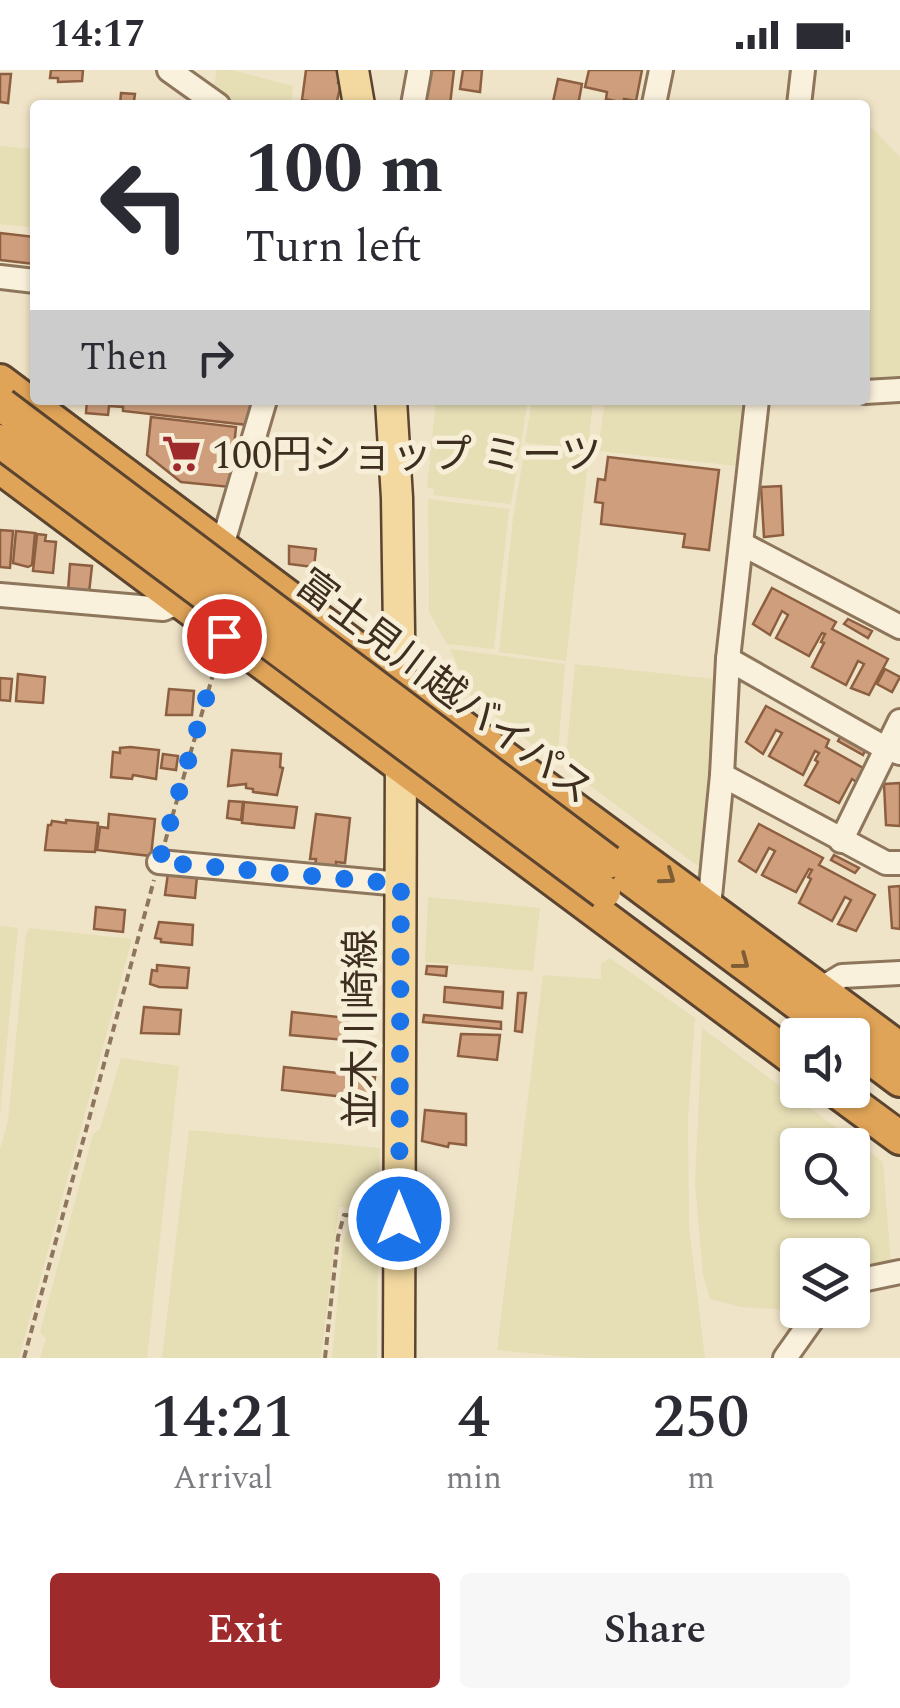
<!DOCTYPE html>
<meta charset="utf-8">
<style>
body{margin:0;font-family:Spectral,"Noto Sans JP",serif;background:#f7f7f7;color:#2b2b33;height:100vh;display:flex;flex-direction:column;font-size:38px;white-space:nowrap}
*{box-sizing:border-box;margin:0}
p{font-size:32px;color:#7c7c81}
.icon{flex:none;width:55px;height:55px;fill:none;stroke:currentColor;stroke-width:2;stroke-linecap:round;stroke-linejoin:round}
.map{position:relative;height:1288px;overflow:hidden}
.details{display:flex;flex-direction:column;background:#fff;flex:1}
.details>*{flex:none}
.guide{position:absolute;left:30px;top:30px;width:840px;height:305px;border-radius:10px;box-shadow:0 2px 8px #0004;background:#fff;color:#2b2b33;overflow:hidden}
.controls{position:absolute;left:780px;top:948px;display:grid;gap:20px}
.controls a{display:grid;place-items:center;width:90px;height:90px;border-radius:10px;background:#fff;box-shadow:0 2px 8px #0004;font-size:50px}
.pin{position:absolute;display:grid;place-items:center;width:85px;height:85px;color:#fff;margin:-42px;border:5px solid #fff;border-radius:50%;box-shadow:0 2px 10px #0007}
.me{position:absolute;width:110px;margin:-55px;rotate:0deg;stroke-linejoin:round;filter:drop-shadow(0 0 8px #0008)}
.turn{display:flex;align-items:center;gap:35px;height:210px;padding:0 50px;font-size:45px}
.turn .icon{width:130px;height:130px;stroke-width:2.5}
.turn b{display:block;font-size:70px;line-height:85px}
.then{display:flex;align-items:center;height:95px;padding:0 50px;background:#0003;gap:20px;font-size:38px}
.eta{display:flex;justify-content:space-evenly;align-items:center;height:170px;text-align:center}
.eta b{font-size:60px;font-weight:600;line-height:70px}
.primary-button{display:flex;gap:20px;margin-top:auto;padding:20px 50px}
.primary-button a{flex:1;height:115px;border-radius:10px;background:#9e2a2b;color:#fff;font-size:40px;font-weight:600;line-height:115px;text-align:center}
.primary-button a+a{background:#f7f7f7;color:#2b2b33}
.status{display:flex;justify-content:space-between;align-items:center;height:70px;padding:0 50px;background:#fff;direction:ltr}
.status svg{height:28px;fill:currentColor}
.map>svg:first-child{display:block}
.farmland{fill:#e6deb5;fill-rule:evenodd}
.building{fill:#cf9f7d;stroke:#8d5f41;stroke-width:2.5}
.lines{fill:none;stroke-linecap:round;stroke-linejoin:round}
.minor-casing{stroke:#8d765c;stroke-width:28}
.major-casing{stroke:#5b4430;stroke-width:35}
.highway-casing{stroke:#5b4430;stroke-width:38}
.path{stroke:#8d765c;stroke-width:4;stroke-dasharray:8 5;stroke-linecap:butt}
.minor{stroke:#faf1dc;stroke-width:22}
.major{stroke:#f3d9a0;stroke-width:30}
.highway{stroke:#e0a458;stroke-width:32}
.highway-bridge-casing{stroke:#5b4430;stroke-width:38;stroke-linecap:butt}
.highway-bridge{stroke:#e0a458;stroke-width:32}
.oneway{stroke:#7e5d36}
.route{stroke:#1a73e8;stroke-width:18;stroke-dasharray:0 32.4}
.labels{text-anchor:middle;stroke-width:10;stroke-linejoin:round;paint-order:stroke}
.poi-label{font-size:40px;fill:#3d2e20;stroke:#f7eed8;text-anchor:start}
.street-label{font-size:40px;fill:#3d2e20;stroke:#f7eed8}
</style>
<div class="status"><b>14:17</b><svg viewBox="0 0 49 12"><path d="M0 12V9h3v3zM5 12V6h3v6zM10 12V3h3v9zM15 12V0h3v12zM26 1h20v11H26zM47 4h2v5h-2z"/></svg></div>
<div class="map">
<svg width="900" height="1288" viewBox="0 0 900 1288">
<rect width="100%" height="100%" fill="#f0e4c8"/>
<g class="farmland">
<path d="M217,0H232L293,16L291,35H226L212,25Z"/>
<path d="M865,51L900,87V306L865,308Z"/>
<path d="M0,76L35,79V158L0,154Z"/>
<path d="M436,330H528L511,434L433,425L434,419L427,418Z"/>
<path d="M532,330H593L588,379L525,373Z"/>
<path d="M605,330H745L738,396L598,381Z"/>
<path d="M530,377L589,383L566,591L499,582L513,448L524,384Z"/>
<path d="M428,429L509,439L494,579L447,574L429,542Z"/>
<path d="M450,579L565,594L557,694L470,625Z"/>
<path d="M575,594L714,609L704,786L698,796L565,697Z"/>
<path d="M428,827L540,838L533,901L425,892Z"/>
<path d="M0,856L18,858L0,1045Z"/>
<path d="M30,858L132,869L19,1288H0V1079L8,1051L26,864Z"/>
<path d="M610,888L695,948L688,1047L689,1157L705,1288H580L497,1280L543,905L601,909V893Z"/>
<path d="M702,958L883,1092L891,1194L853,1197L852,1185H798L797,1237L787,1240L741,1237L710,1229L703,1205L695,1114ZM798,1075H852V1130H798Z"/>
<path d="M121,988L179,996L147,1288H40L46,1269L40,1262L93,1064L100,1059Z"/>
<path d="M189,1060L380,1078L378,1140L339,1137L321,1288H162Z"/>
<path d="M351,1153L378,1156L377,1288H332L343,1171Z"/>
</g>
<g class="building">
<path d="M51,0H83L82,11L58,12V8H50Z"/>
<path d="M306,0H340L338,13L341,14L336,35L302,30Z"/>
<path d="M432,0H454L450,35H423Z"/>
<path d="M463,0H482L480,22L460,19Z"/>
<path d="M589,0H642L636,31L624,29L623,33L606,29L607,22L585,17Z"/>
<path d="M0,4H11L8,33L0,32Z"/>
<path d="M558,9L582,14L578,35L553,32Z"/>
<path d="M121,23L135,24L134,31L143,32L142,35H120Z"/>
<path d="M0,163L35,167V194L0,190Z"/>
<path d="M87,330H251L248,355L123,341V337L109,336L108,345L86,343Z"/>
<path d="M151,347L236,357L230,417L181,412L147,385Z"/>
<path d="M608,387L719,400L709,480L683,477L685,464L601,454L603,433L595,432L598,409L605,410Z"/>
<path d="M781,416L783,465L764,467L761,417Z"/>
<path d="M0,460L13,461L10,498L0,497Z"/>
<path d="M16,461L35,463L32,495L28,497L13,493Z"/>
<path d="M37,464L46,465L45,471L56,472L53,503L33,501Z"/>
<path d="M289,476L316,479L314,497L289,494Z"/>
<path d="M70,494L92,496L89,523L68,521Z"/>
<path d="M772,518L836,552L832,559L888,589L869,625L851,618L864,594L858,591L846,615L812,597L824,573L821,572L825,564L822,563L809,586L776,568L788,545L782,541L770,565L753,554Z"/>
<path d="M848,549L872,561L868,568L844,554Z"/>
<path d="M885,599L900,607L892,622L877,614Z"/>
<path d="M18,604L45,607L43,633L16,631Z"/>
<path d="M0,608L12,609L10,631L0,630Z"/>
<path d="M169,619L194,621L192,645H166Z"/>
<path d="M766,636L829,670L826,677L865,699L858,713L852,709L839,733L805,715L818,692L815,690L819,683L815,681L803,705L769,686L782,663L776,660L763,684L746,672Z"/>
<path d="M841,666L866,679L863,685L838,671Z"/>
<path d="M130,677L159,680L156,709L133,705L132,709L111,707L113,682L120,683V678Z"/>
<path d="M232,680L281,684L280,697L283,698L277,725L253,722V719L246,718V714L228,716Z"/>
<path d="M163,684L178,686L176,700L161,698Z"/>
<path d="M900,713V756L886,755L884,714Z"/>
<path d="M229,731L243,732L241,750L227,748Z"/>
<path d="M244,732L297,737L294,758L242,753Z"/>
<path d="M109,744L155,749L151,786L97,780L100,757L108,758Z"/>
<path d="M316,744L350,748L345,793L336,792V798L315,795L316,789H310Z"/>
<path d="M66,750L98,753L95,782L45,780L48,755H51L52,751L66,753Z"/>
<path d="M759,754L823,788L819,795L875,825L856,861L838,854L851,830L845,827L832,851L799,833L811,809L808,807L812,800L809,799L796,822L762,805L775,781L769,778L756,802L739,791Z"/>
<path d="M834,785L859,798L855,803L831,790Z"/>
<path d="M168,803L197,806L195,828L165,825Z"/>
<path d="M900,816V859L892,858L889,817Z"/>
<path d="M96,837L125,840L123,862L94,859Z"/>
<path d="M159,852L193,855L192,875L161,872V869L155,868Z"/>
<path d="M157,895L189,898L187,918L159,917L150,914L152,900L157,901Z"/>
<path d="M427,896L447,897L446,906L426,904Z"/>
<path d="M445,917L503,922L502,938L444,932Z"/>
<path d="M518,923H526L522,962L515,961Z"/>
<path d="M144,937L181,940L179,964L141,963Z"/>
<path d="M292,942L348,948L345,970L290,965Z"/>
<path d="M424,945L501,952V959L423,952Z"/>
<path d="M461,964L500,965L497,990L458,986Z"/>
<path d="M284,997L375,1007L372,1030L282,1020Z"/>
<path d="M425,1040L466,1044V1075L449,1073L448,1077L422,1071Z"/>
</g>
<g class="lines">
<defs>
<g id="minor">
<path d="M169,0L218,35"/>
<path d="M654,34L661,0"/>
<path d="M413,35L419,2"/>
<path d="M799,35L803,0"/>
<path d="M0,207L35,211"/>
<path d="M865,322L900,320"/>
<path d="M742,474L900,557"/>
<path d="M222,476L265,330"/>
<path d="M0,525L163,539L180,532"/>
<path d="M728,589L885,678L900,683"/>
<path d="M722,705L886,793H900"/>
<path d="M841,771L900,651"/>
<path d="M159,792L401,814"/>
<path d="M709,837L722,705L728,589L757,330"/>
<path d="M819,920L842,906L900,903"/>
<path d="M852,1212L900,1202"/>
<path d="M785,1288L819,1240"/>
</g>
<g id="major">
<path d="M353,0L359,35"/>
<path d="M391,330L397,428L400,627"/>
<path d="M399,1288L401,678"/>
</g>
<g id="highway">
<path d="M0,311L399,610L900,979"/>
<path d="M0,397L798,992"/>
<path d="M608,792L840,965"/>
<path d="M852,974L900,1010"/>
<path d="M835,1020L900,1068"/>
</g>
</defs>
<use href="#minor" class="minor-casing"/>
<use href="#major" class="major-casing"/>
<use href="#highway" class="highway-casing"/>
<g class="path">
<path d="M165,772L216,594"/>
<path d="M24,1288L154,810"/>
<path d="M325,1288L338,1167L344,1145L375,1147"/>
</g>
<use href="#minor" class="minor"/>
<use href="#major" class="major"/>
<use href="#highway" class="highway"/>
<defs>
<g id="highway-bridge">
<path d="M2,335L608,792"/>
<path d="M0,371L604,822"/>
</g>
</defs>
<use href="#highway-bridge" class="highway-bridge-casing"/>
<use href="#highway-bridge" class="highway-bridge"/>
</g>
<defs><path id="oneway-chevron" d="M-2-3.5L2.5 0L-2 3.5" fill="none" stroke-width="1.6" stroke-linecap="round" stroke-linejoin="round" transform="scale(2.5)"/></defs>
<g class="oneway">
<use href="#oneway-chevron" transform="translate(668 807) rotate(36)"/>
<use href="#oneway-chevron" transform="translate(742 892) rotate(37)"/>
</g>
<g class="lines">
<path class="route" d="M224,566L159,792L401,814L399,1149"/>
</g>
<defs>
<symbol id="supermarket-bare" viewBox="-9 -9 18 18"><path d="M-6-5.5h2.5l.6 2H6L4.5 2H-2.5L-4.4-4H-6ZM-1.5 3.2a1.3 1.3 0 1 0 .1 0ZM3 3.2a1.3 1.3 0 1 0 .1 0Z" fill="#9e2a2b" stroke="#f7eed8" stroke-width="2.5" paint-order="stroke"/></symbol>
</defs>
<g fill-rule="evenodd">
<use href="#supermarket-bare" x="154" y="356" width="55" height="55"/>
</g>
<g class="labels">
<g class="poi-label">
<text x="212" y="398">100円ショップ ミーツ</text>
</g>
<g class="street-label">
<text transform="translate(445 616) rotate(37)" y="14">富士見川越バイパス</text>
<text transform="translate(360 959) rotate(-90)" y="14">並木川崎線</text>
</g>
</g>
</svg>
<div class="controls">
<a><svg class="icon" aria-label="sound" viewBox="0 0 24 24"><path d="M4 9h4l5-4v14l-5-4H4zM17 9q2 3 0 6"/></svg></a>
<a><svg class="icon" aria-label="search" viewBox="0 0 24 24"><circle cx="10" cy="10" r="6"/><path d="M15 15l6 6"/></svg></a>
<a><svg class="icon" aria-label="layers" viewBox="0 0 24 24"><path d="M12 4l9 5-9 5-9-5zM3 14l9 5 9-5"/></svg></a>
</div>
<div class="pin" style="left:224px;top:566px;background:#d93025"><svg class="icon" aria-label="arrive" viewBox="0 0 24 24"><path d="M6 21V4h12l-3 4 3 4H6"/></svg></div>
<svg class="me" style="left:399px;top:1149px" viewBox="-20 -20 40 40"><circle r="17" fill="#1a73e8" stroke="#fff" stroke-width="3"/><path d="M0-11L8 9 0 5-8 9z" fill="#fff"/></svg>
<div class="guide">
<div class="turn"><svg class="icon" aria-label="left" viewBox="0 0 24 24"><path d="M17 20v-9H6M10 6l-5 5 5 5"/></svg><div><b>100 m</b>Turn left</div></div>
<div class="then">Then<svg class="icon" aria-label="right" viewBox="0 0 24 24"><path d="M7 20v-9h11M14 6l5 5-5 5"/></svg></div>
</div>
</div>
<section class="details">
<div class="eta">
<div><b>14:21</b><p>Arrival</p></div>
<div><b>4</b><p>min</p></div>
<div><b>250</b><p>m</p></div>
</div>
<div class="primary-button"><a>Exit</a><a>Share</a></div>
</section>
